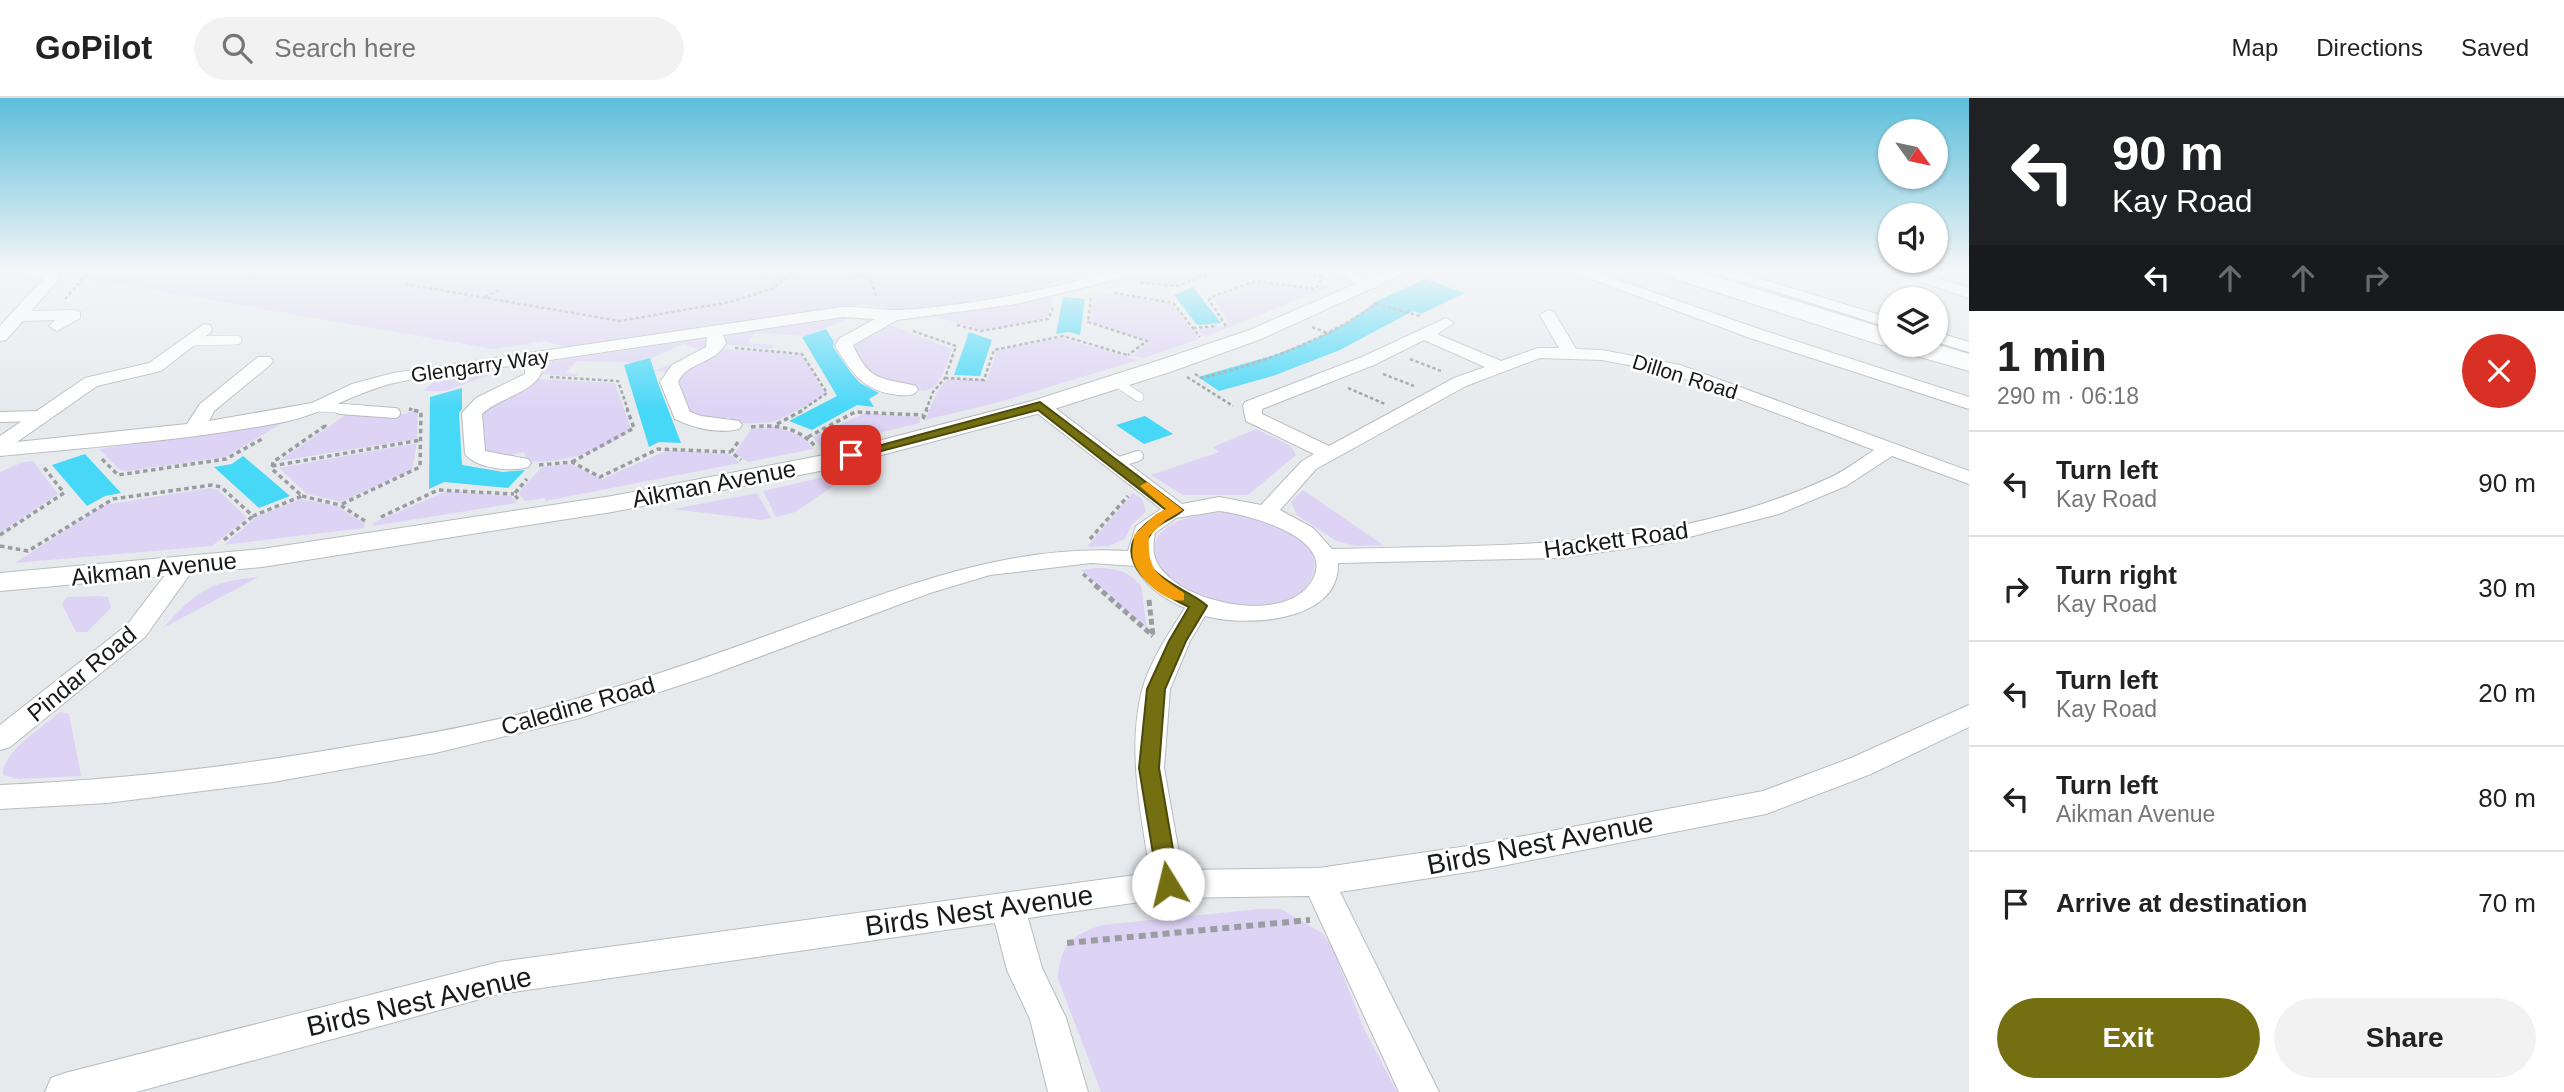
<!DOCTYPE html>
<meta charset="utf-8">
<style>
body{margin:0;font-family:Arial,sans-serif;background:#f2f2f2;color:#222;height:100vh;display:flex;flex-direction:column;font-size:26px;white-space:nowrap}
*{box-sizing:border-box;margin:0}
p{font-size:23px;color:#767676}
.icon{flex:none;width:38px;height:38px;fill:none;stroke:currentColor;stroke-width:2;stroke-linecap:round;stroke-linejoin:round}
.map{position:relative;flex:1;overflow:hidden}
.side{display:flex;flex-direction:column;background:#fff;width:595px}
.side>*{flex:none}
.hud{background:#202124;color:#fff;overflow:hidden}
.needle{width:46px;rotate:123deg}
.tools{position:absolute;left:1878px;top:21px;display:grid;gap:14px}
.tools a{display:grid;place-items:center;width:70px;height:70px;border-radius:50%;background:#fff;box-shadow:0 2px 5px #0004;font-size:35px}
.pin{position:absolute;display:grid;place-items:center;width:60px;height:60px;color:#fff;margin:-30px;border-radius:14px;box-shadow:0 4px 10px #0006}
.me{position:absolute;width:77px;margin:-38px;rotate:351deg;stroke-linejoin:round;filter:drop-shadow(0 0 5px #0008)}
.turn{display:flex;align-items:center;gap:24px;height:147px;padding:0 28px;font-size:32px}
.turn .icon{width:91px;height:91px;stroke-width:2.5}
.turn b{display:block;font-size:49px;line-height:60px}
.lanes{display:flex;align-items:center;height:66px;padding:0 28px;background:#0003;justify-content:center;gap:35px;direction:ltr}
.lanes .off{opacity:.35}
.round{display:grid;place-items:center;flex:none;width:74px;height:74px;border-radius:37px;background:#f2f2f2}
.summary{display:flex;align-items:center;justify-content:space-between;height:119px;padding:0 28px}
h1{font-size:42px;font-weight:800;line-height:52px}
.action{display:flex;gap:14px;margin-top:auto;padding:14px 28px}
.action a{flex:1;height:80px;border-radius:42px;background:#747012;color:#fff;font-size:28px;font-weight:800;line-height:80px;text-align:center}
.action a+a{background:#f2f2f2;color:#222}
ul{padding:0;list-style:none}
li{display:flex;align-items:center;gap:21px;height:105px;padding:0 28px;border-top:2px solid #e0e0e0}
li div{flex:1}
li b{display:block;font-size:26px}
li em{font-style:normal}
header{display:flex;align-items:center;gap:42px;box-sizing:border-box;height:98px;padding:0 35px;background:#fff;border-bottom:2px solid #e0e0e0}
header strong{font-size:33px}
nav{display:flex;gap:38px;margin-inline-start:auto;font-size:24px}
.search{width:490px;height:63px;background:#f2f2f2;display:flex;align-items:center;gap:18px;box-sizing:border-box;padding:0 24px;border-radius:38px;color:#767676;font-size:26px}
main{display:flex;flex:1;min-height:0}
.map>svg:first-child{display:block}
.green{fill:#ddd4f5}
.building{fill:#47d7f7}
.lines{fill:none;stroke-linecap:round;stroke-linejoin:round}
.service-far1-casing{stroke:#b8bcbf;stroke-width:10}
.service-casing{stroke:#b8bcbf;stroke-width:12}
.minor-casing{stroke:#b8bcbf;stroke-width:2}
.tertiary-casing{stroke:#b8bcbf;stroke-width:2}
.trunk-casing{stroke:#b8bcbf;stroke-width:2}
.path-far3{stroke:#9a9da0;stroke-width:2.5;stroke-dasharray:3.5 2.5;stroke-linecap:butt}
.path-far2{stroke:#9a9da0;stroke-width:3.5;stroke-dasharray:4.5 3.5;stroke-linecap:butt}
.path-far1{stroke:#9a9da0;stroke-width:5;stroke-dasharray:6 3.5;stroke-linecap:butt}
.path{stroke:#9a9da0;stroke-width:6;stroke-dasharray:7 5;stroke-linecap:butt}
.service-far1{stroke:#fff;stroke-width:9}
.service{stroke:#fff;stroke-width:10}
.minor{fill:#fff;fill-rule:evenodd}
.tertiary{fill:#fff;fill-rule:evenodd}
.trunk{fill:#fff;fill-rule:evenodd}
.route{fill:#747012;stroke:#4b490c;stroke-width:2}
.slow{fill:#f59e0b}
.labels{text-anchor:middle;stroke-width:5;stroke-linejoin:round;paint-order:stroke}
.far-street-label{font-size:21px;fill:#18191b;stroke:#fff}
.street-label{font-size:24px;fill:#18191b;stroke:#fff}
.near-street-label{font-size:28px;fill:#18191b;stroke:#fff}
</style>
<header>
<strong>GoPilot</strong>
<div class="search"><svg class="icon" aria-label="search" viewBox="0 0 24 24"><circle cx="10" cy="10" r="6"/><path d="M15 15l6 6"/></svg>Search here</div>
<nav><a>Map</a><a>Directions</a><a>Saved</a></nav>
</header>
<main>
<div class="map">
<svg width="1969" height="994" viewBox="0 0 1969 994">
<rect width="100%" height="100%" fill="#e6eaed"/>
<g class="green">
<path d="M90,173H1099L1002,199L902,214L863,206L570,251L546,243L493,251L84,180Z"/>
<path d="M1149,173H1213L1171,188L1122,181Z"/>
<path d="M1257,184L1317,192L1321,187L1331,188L1205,239L1197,232L1230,227L1214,200Z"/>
<path d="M1098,194L1170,205L1199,241L1144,260L1133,258L1149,243L1091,224L1094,197Z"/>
<path d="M1053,197L1048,218L1044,221L982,232L933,218Z"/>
<path d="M857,218L876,223L842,244L830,243L871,225L852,219L806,238L755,235L748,245L774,247L771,251L723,246V241L731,236Z"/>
<path d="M888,226L952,251C945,269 937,307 910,287L899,290L873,285L852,248Z"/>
<path d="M1062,240L1138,262L1003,303L925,322L937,294L948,281L987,282L997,252Z"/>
<path d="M702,241L711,243L709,251L667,274L654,273L703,253L684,246L640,265L577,263L565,275L578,276L575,279L542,276L543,268L553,263Z"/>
<path d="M722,251L801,257L825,295L822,299L774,324L736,326L729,319L713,324L688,315L675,282L679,276Z"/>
<path d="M500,273L445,293H423L438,280Z"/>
<path d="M539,281L615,285L631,331C609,352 558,367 527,363L524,354L498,360L483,353L479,314Z"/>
<path d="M410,313L418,314L417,341L279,363L347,316H406Z"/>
<path d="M865,315L920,319V325L821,349L813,339Z"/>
<path d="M284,324L226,359L127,373L120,372L99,351Z"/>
<path d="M775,328L805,340L813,351L748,364L735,355L751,331Z"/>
<path d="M1256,331L1291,348L1296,357L1248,397H1183L1151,377L1219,354L1213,349Z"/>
<path d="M417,345L412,372L341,404L307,396L279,370Z"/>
<path d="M668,352L729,356L740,365L545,403V400L525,403L518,395L542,369L570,366L602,381Z"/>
<path d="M33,363L58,396L0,435V374L23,364Z"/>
<path d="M859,371L795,414L776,419L763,393Z"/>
<path d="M210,390L217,391L247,420L212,448L15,465L104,407Z"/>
<path d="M1303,392L1383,447L1355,448L1336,443L1297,417L1291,404Z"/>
<path d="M447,393L511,398L517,405L373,428V425Z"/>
<path d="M757,395L771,420L762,422L673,411Z"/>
<path d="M1133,395L1142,401L1146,413L1131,428L1125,441L1108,448L1087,449Z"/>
<path d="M301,401L337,408L365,426L364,430L224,447L256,419Z"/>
<path d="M1227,414C1250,417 1279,424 1298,438C1330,463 1311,499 1275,505C1169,522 1091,420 1227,414Z"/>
<path d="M1095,470C1114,470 1129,472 1141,488L1147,531L1081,472Z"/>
<path d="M259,479L163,530C196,494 209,483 259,479Z"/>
<path d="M98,498L108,499L111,510L87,534H76L62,506L67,499Z"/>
<path d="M60,614L69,616L81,678L19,681L3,677C0,656 45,627 60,614Z"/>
<path d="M1260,811H1281L1322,835L1332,849L1364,931L1397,994H1101L1058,881C1059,850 1072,836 1102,827Z"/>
</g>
<g class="building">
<path d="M1425,181L1465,195L1421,216L1413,213L1340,252L1273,278L1219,293L1198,279L1275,257L1315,241L1347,225L1377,203Z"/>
<path d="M1193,189L1221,225L1197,227L1174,197Z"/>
<path d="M1063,199L1085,201L1080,237L1069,234L1056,236Z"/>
<path d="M826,231L834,244L833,249L852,276L860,285L879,295L869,301L874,309L857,307L812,332L789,323L837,298L802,239Z"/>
<path d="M969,234L992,242L980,278L954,277Z"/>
<path d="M650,260L658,285L681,345L659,344L649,349L624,267Z"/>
<path d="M462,290V311L459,315L462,367L503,374L525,372L508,390L444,384L429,391L430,299Z"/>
<path d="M1145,318L1173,336L1144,346L1116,327Z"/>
<path d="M85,356L121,395L105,398L87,408L52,367Z"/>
<path d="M243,358L290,398L259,410L214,369L232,366Z"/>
</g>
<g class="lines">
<defs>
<g id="service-far1">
<path d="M189,243L237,242"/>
<path d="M1116,284L1139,299"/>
<path d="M319,309L362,312"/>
</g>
<g id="service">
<path d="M340,311L395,315"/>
<path d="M0,319L41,318"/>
<path d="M1116,365L1138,358"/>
</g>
<g id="minor">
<path d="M19,173H57L60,176L57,183L31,213L74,212L80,214V220L57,233L49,228L55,222L23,223L6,242L0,243V228L44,180L21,177Z"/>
<path d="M1113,173H1137L1107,184L1016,206L897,222L853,247C870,285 881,279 916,288L918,292C912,299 907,297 898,297C863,293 853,276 835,248L840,240L875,221L842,219L723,237L726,245C715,266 687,264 678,284L690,314L701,318L739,323L742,327L739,331C718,336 694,330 675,321L660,284L672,267L706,249L707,239L543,263C546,293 500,298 482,316L485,353L528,361L531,365L528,369C511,374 477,371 465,356L462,315L476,300L525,276V266C482,272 437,275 394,285C356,294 323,316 284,324C191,342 95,349 0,358V338L85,280L149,265L204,226L210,227L212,231L210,235L161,273L97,288L17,344L187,326L200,306L258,259H270L273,263L270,267L214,313L209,323L312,305L352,286L393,275L842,209C862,208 881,213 901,212C973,207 1044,193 1113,173Z"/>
<path d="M1332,173H1352L1378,187L1375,190H1365Z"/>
<path d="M1570,173H1592L1762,232L1969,299V311L1750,240Z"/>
<path d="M1711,173H1735L1890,220V230Z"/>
<path d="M1889,173H1913L1969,190V200Z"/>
<path d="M1548,212L1554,214L1576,251L1602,252L1680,267L1969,373V386L1892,358L1846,388L1779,416L1666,445L1560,460L1338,465C1340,525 1246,529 1205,518L1190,543L1170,591L1164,670L1182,772L1319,770L1481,746L1763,693L1851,660L1969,607V629L1871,676L1766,716L1481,772L1340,794L1439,994H1399L1309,798L1168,800L1028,820L1042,870L1066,920L1088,994H1048L1030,921L1007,872L995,825L499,896L136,994H45L51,980L65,975L499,864L1150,775C1141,715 1127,652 1142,592C1150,563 1169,535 1185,510C1164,501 1145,488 1135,468L1091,465L990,477L930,495L708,578L580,620L435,655L273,684L107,705L0,711V687C121,682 239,668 359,647C429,636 500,623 569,603C650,580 728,552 807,523C913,485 1013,446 1128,453L1136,428L1161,411L1033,312L1031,308L1033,304H1047L1182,406L1219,399L1261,407L1302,363L1314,356L1246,323L1243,308L1245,304L1362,259L1446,220L1454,225L1437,236L1501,263L1538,250H1559L1540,217ZM1424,242L1485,269L1454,280L1329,348L1262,316V311L1374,267ZM1540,260L1602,262L1670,275L1874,352C1860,361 1845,373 1829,380C1670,453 1502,447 1332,451L1313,430L1280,412L1316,371L1466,288ZM1219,413C1247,416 1344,441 1309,487C1283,522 1205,507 1175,484C1157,470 1150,459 1155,435L1176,420Z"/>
<path d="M1936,234L1969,244V254L1936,244Z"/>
<path d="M183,462L191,464L195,469L145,539L10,649L0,652V627L127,527L175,464Z"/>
</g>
<path id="tertiary" d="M1386,173H1410L1261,241L1173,273L1048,313L825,372L612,414L262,469L0,493V475L262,451L612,398L824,357L1032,303L1157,263L1247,233Z"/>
<path id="trunk" d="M1662,173H1698L1890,232V247L1936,246L1969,256V273L1899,253L1896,248L1881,247L1666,178Z"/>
</defs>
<use href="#service-far1" class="service-far1-casing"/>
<use href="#service" class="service-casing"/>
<use href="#minor" class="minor-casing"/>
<use href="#tertiary" class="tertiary-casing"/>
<use href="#trunk" class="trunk-casing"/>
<g class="path-far3">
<path d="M849,173L871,183L877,200"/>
<path d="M1140,185L1177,188L1217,173"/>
<path d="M405,186L620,223L730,204L772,191L795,173"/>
<path d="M1114,195L1173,205L1200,239"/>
<path d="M485,199L500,192"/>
<path d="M1091,200L1088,224L1147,243L1128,257"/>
<path d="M65,201L90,173"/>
<path d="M1376,206L1420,218"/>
<path d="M957,227L981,233L1048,221L1053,210"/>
<path d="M1226,228L1209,202L1211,199L1256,183L1316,191L1322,179L1275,173"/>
<path d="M1312,229L1330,236"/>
<path d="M1193,230L1217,228"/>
<path d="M913,233L956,248L945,280L933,294L926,312"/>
<path d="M735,250L802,256L827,295L802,312"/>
<path d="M1410,261L1441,273"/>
<path d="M1195,276L1202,280C1265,264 1323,243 1376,206L1371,204"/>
<path d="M1383,276L1414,288"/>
<path d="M550,279L618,283L628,312"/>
<path d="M1187,279L1233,308"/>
<path d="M945,280L984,282L994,252L1063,238L1127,257"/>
<path d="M1348,290L1385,306"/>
<path d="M409,311L415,312"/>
</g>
<g class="path-far2">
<path d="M923,321L927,311"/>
<path d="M777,326L805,311"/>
<path d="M751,329C776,326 797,329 815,348"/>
<path d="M808,339L855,314L923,317"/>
<path d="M738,344L731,354L741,362"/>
<path d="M102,361L118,377L226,361L262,341"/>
<path d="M572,364L634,330L627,311"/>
<path d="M539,367L572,364L600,379L658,351L731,354"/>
<path d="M272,368L421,342"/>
<path d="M302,398L340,407"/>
<path d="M518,401L514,396L527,381"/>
<path d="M381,419L438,392L514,396"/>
<path d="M365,423L340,407L420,369L421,314L409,311"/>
<path d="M0,437L64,395L42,367"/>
<path d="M1090,441L1128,398"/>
<path d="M224,442L253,418"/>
<path d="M0,448L28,453L113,401L212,387L221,389L253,418L302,398L272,371L273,364L325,328L321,327"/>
<path d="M1083,476L1097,488"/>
</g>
<g class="path-far1">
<path d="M1095,487L1153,538"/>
<path d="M1149,502L1153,538"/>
</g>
<path class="path" d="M1067,845L1310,822"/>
<use href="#service-far1" class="service-far1"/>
<use href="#service" class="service"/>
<use href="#minor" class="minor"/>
<use href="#tertiary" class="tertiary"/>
<use href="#trunk" class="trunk"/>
</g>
<linearGradient id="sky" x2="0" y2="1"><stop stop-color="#5cbeda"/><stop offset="0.55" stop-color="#f4f6f7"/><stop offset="1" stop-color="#f4f6f7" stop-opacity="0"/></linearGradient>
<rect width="1969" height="312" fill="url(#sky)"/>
<path class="route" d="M1040,304L1183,412C1174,421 1159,424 1152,434C1122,474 1193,492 1207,508L1186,543L1165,591L1159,670L1179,786L1176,792L1168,795L1161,792L1158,786L1139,670L1147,591L1169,543L1189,509C1140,486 1100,449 1166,412L1038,312L851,361L845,357Z"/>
<path class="slow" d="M1147,384L1183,412L1166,422L1149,438C1147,472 1157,477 1184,495V502C1166,507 1136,478 1133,461C1131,454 1134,444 1134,437L1156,416L1166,411L1140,388Z"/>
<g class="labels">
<g class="far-street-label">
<text transform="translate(480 268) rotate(-8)" y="7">Glengarry Way</text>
<text transform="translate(1685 279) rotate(17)" y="7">Dillon Road</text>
</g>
<g class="street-label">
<text transform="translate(714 386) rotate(-11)" y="8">Aikman Avenue</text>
<text transform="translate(1616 442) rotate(-8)" y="8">Hackett Road</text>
<text transform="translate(154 471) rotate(-6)" y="8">Aikman Avenue</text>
<text transform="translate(82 576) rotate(-40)" y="8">Pindar Road</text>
<text transform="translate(578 608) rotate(-16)" y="8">Caledine Road</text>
</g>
<g class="near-street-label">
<text transform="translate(1540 745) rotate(-11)" y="10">Birds Nest Avenue</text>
<text transform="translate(979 812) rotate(-8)" y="10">Birds Nest Avenue</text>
<text transform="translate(419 903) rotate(-13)" y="10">Birds Nest Avenue</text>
</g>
</g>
</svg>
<div class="tools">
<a><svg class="needle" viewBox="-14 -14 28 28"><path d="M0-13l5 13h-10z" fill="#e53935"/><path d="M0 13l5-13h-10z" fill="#767676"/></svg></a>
<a><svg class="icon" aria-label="sound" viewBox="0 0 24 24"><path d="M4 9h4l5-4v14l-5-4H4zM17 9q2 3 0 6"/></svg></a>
<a><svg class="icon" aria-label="layers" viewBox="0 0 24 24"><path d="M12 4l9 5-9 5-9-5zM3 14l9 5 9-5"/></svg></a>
</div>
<div class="pin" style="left:851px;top:357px;background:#d93025"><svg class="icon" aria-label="arrive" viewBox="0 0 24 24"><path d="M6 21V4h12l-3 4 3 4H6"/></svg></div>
<svg class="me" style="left:1168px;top:786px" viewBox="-20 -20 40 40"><circle r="19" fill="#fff"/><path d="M0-13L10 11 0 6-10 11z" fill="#747012"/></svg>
</div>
<section class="side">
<div class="hud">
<div class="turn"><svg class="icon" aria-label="left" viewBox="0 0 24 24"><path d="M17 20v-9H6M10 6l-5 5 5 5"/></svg><div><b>90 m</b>Kay Road</div></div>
<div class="lanes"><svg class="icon" aria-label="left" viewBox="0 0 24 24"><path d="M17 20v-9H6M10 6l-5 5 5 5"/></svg><svg class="icon off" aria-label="ahead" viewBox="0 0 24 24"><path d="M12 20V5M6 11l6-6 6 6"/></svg><svg class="icon off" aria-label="ahead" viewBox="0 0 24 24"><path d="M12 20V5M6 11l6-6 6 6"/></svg><svg class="icon off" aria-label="right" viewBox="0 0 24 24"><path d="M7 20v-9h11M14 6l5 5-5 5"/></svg></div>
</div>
<div class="summary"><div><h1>1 min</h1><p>290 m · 06:18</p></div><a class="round" style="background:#d93025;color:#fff"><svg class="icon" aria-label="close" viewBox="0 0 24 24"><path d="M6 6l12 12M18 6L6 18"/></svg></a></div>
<ul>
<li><svg class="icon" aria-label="left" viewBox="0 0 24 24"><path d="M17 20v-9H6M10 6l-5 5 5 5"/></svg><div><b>Turn left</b><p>Kay Road</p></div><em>90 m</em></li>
<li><svg class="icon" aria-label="right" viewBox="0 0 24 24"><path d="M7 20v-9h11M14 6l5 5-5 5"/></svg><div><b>Turn right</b><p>Kay Road</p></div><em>30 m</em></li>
<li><svg class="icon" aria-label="left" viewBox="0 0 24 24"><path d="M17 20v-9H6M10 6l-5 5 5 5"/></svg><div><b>Turn left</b><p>Kay Road</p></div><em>20 m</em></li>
<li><svg class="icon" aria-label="left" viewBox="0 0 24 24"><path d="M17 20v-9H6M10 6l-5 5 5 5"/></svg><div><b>Turn left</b><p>Aikman Avenue</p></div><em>80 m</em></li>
<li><svg class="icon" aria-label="arrive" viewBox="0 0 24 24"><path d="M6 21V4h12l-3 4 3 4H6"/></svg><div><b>Arrive at destination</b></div><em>70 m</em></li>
</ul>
<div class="action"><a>Exit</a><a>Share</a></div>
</section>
</main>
